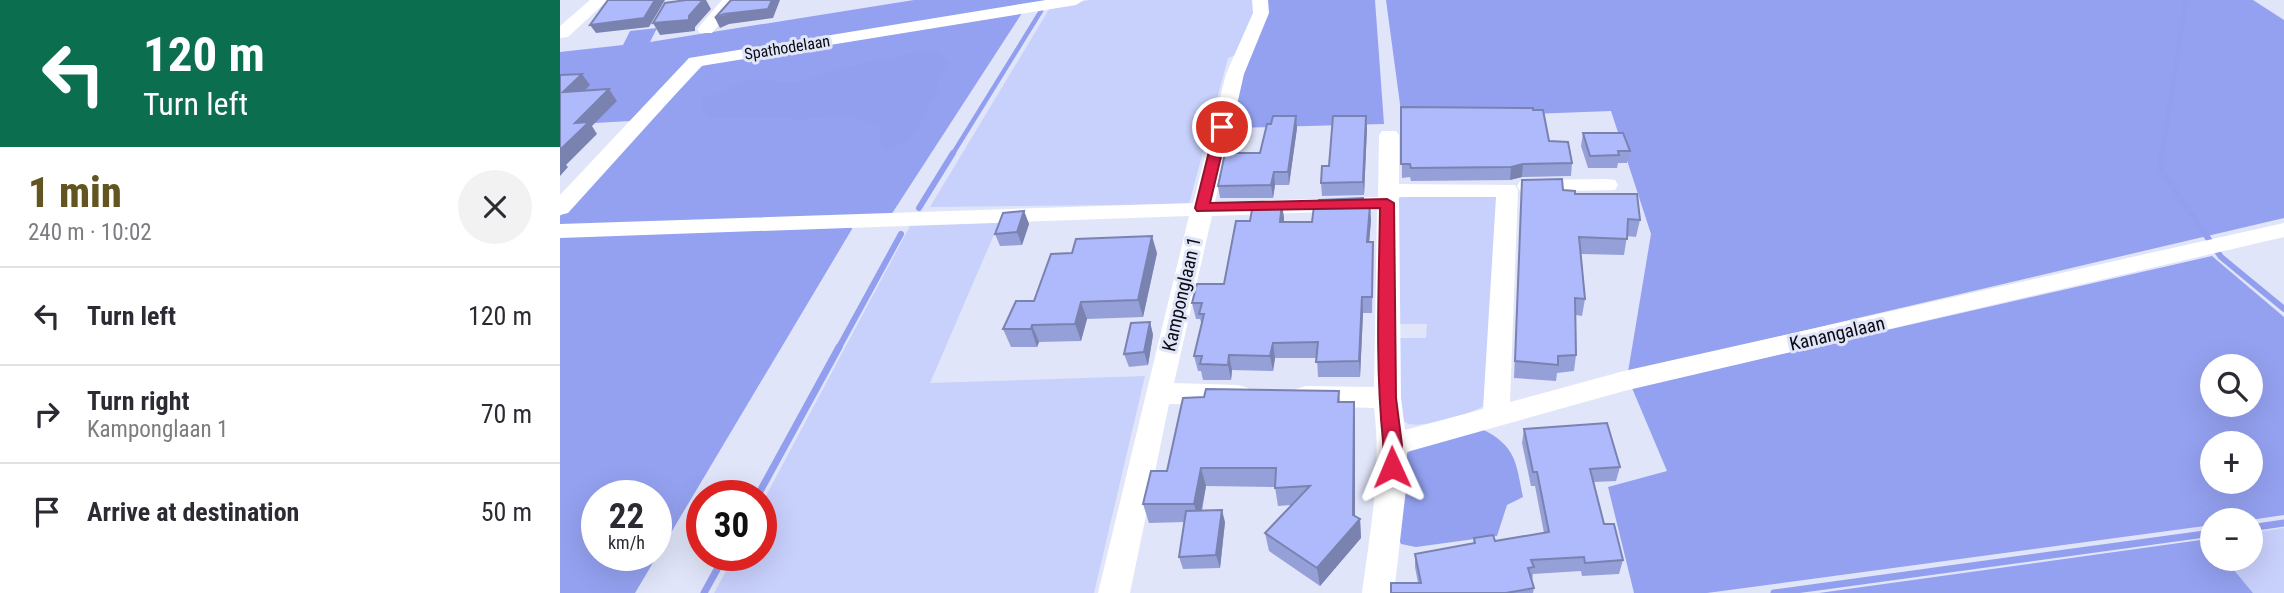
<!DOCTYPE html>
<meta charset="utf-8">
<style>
body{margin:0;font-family:"Roboto Condensed",sans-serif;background:#f2f2f3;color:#2b2b33;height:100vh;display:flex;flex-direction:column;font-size:26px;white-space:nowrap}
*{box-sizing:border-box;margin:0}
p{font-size:23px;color:#7c7c81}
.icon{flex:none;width:38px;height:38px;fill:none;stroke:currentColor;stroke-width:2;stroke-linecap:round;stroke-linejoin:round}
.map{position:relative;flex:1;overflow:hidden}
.sheet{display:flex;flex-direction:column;background:#fff;width:560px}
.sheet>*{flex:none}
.hud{background:#0b6e4f;color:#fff;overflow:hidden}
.fabs{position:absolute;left:1640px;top:354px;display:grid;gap:14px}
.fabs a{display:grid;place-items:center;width:63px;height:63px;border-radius:50%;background:#fff;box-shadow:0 7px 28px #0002;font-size:35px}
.speed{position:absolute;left:21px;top:480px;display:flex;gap:14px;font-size:35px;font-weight:700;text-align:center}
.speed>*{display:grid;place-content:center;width:91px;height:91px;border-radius:50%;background:#fff;box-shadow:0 7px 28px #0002;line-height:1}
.speed small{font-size:18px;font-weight:400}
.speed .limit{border:10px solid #d22;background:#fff;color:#111}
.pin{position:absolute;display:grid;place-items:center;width:60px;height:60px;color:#fff;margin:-30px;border:4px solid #fff;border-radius:50%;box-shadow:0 2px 7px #0007}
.me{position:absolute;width:77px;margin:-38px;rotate:359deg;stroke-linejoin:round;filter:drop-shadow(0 0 5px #0008)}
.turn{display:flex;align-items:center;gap:24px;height:147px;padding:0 28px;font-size:32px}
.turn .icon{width:91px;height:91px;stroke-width:2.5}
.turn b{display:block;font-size:49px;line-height:60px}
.round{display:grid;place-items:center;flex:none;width:74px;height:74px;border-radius:37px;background:#f2f2f3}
.summary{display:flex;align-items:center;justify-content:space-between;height:119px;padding:0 28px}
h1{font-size:42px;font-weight:800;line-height:52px;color:#625522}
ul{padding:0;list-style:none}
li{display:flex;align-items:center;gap:21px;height:98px;padding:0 28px;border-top:2px solid #e1e1e2}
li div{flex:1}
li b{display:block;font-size:26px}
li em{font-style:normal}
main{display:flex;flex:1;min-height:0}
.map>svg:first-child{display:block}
.green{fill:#c8d0fc}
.forest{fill:#94a1f0;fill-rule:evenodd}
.water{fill:#929fef}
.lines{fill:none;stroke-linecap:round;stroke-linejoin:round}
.stream-far2{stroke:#929fef;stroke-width:4.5}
.stream-far1{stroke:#929fef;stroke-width:6}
.stream{stroke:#929fef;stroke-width:7}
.minor{fill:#fff;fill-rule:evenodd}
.wall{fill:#96a0d8}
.shaded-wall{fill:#7a82b0}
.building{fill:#aebafb;stroke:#7a82b0;stroke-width:2}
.route{fill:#e11d48;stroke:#92132f;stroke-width:2}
.labels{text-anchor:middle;stroke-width:6;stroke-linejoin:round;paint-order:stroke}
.far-street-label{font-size:16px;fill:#0a0b11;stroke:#e0e5f9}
.street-label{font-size:19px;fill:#0a0b11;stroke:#e0e5f9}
</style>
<main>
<section class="sheet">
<div class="hud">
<div class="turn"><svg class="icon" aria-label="left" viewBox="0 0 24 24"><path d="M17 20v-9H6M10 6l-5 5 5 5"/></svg><div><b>120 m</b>Turn left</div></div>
</div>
<div class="summary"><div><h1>1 min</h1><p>240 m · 10:02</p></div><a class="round"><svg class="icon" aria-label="close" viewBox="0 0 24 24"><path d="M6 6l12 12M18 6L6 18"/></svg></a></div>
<ul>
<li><svg class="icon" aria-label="left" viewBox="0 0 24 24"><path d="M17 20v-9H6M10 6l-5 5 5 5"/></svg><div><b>Turn left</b></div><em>120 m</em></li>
<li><svg class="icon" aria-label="right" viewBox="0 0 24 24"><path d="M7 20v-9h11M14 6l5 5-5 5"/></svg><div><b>Turn right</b><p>Kamponglaan 1</p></div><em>70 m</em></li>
<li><svg class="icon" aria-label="arrive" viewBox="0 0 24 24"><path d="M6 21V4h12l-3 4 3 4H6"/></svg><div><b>Arrive at destination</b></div><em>50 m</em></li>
</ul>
</section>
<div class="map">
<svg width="1724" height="593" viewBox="0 0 1724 593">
<rect width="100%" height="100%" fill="#e0e5f9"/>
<g class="green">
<path d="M531,0H694L695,15L678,54L668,58L629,204L370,207L491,6Z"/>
<path d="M928,194L940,198L928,403C917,413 863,428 849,424C846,423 843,421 840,418L835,338H866L867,324H832L834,200L842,197Z"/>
<path d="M439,223L370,383L585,376L534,593H154L175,555H201V505L350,226Z"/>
<path d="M1724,528V593H1693L1664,558H1690L1691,533Z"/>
</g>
<g class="forest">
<path d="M354,0H503L131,59L70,121L0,125V52L63,45L70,31L97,28L90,42Z"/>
<path d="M704,0H815L824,124L673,128L680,74Z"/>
<path d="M826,0H1693L1724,20V218L1068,372L1091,234L1051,111L842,119Z"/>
<path d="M464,10L331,215L0,227V216L146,62Z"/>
<path d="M291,223L292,229L75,593H0V234ZM37,495H96V555H37Z"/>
<path d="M1652,256L1724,317V515L1690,520H1652V525L1147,593H1074L1048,487L1107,471L1072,388ZM1652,366H1690V404H1652ZM1652,443H1690V481H1652Z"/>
<path d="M922,429C956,446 956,462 963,497L947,505L937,536L856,547L841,544L836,532L844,456L855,446Z"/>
<path d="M1648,539L1652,544V558H1664L1693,593H1259Z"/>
</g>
<path class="water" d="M362,51L379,52L389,62L378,81L380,92C355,117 364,141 325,150L320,143L321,128L290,115L246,119L148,117L141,109L143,98L192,79L236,83L272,70Z"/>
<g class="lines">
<g class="stream-far2">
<path d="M392,155L481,11"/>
<path d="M1602,155L1626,1L1624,0"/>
</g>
<g class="stream-far1">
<path d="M1602,153L1600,169L1661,257L1724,309"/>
<path d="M359,208L393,153"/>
<path d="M278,349L341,234"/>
</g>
<g class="stream">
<path d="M198,495L279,347"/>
<path d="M1690,528L1724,523"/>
<path d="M144,593L165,555"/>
<path d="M1214,593L1652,533"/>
</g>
<g class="minor">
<path d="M30,0H48L8,37L0,38V26Z"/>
<path d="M162,0H179L152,33H140L137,29Z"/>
<path d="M486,0H524L516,5L141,66L8,213L0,215V195L129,58Z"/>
<path d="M692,0H708L709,13L684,74L655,202L818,197L819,135L822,131H836L839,135V184L955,185L958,190L950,402L1064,371L1724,223V237L1064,391L847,452L846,489L834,593H802C810,531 822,471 814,408L746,406L736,403L732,396L736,389L746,386L814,387L817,210L652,216L614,383L678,385L688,388L692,395L688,402L678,405L609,404L570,593H538L629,216L0,238V224L633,203L666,74L693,13ZM839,197H936L923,409L845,430L841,398Z"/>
<path d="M1047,179L1055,180L1058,185L1055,190L968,192L960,191L957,186L960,181L968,180Z"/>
</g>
</g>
<g class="wall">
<path d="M841,107L989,141L1012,163L1011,176L962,177L950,180L851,181L850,177L842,178Z"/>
<path d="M736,116L737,128L729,185H715L713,198H660L658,186L700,153L711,124Z"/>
<path d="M806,116L807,128L804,195L762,196L761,183L769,166Z"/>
<path d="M1023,133L1070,151L1067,163H1058L1057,168H1028L1021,146Z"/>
<path d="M962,180L1015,194L1080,220L1076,237L1067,236L1064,255L1021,254L1025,299L1022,316L1016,315V355L1014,371L997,373L996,381L954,378Z"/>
<path d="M722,203L724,222H752L803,205L811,220L809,242L813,257L812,313H803L800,377H758L757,358H715L713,371L672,370L671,380H643L641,371H638L634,356L642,325L640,319H636L632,303L664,284Z"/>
<path d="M464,211L469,224L462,245L440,246L435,234Z"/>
<path d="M597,253L583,317L527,319L521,341L479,342L477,347H451L443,329L474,301Z"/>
<path d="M590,322L593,335L588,365L569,367L564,354Z"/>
<path d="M779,391L780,402L795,420V516L800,519L801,538L760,586L709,551L705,533L731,505L718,506L715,487L646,486L642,511L665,522L660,568L623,569L619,557L625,522L589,523L583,504L607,471L644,397Z"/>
<path d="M964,429L1060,467L1056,481L1034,482L1044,524L1063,560L1059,574L1022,576L1021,571L973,574L972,581L974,588L973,593H831L858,583L855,567V554L913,543L914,538L935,541L984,533L975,486H971L962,443Z"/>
</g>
<g class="shaded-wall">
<path d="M95,0H105L89,27L36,33L30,25Z"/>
<path d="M143,0H146L151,9L135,27V31L100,35L93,23Z"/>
<path d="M212,0H220L213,18L169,24L160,28L155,18Z"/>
<path d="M22,74L30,85L11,104L3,92Z"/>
<path d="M49,89L57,101L32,126L37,134L6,165L8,167L0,176V150L15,123Z"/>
<path d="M736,116L737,128L729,185L728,172Z"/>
<path d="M806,116L807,128L804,195L803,182Z"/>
<path d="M963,164L962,177L950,180L951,167Z"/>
<path d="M714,172L715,185L713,198L711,185Z"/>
<path d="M722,203L724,218L722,237L720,222Z"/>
<path d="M810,205L811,220L808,257L807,242Z"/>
<path d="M464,211L469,224L462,245L457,232Z"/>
<path d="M592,236L597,253L583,317L578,300Z"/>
<path d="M802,297L803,313L800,377L799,361Z"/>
<path d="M521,302L527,319L521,341L515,324Z"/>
<path d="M590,322L593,335L588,365L584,352Z"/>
<path d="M472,325L479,342L477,347L471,329Z"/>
<path d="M713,343L715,358L713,371L710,356Z"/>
<path d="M669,355L672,370L671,380L668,365Z"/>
<path d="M794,402L795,420V525L800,519L801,538L760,586L757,568L793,515Z"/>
<path d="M641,468L646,486L639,522L634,504Z"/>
<path d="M662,510L665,522L660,568L656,555Z"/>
</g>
<g class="building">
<path d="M48,0H95L84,18L30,25Z"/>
<path d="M126,0H143L129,16V20L93,23L105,3Z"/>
<path d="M171,0H212L208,9L164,14L155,18Z"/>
<path d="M22,74L3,92L49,89L15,123L29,122L0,150V75Z"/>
<path d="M841,107L973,108V110H983L989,141L1008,142L1012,163L963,164L951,167L851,168L850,164H841Z"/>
<path d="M713,116H736L728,172H714L711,185L658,186L665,153H700L707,124H711Z"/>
<path d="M773,116H806L803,182L761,183L762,166H769Z"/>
<path d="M1023,133H1063L1070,151H1058L1059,155L1030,156Z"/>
<path d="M1002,179L1003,190L1015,191V194H1077L1080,220L1068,219L1067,239L1019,237L1025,299L1015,298L1016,355L998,356V365L955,361L962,180Z"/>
<path d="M803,198V205H810L807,242H813L812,297H802L799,361L756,362L758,342L713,343L710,356L669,355L668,365L640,364L642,356H634L644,314H639L642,303H632L637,284H664L676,221H690L693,204L722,203L720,222H752L754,206L759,205V200Z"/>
<path d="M464,211L457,232L435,234L443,213Z"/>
<path d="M592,236L578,300L521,302L515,324L472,325L471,329H443L456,301H474L491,254L512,253L516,239Z"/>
<path d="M590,322L584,352L564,354L571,323Z"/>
<path d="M646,389L779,391L778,402H794L793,515L800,519L757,568L705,533L750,486L715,488L716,468H641L634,504H583L591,471H607L623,398L644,397Z"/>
<path d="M1047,423L1060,467L1030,469L1044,524H1054L1063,560L1025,563L1024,557L971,560L974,567L968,568L974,588L946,593H831V583H861L855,554L915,543L914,538L933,535L935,541L989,532L977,472H973L964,429Z"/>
<path d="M662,510L656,555L619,557L626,511Z"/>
</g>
<path class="route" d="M662,124L668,127L650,203L827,199L834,203L836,398L842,445L838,473L832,475L825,473C820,463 824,451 823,441C815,363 819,285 820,208L637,211L635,208L655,127Z"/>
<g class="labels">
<g class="far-street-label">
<text transform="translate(227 47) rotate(-9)" y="6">Spathodelaan</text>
</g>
<g class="street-label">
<text transform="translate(621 294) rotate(-77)" y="7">Kamponglaan 1</text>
<text transform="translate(1277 333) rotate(-13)" y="7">Kanangalaan</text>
</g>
</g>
</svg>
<div class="fabs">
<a><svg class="icon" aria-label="search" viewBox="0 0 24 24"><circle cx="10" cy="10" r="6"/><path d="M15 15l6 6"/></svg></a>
<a>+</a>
<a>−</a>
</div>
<div class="speed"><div>22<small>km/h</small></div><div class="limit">30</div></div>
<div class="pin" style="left:662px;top:127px;background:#d93025"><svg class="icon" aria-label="arrive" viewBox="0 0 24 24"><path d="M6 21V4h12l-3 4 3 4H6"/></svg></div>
<svg class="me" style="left:832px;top:467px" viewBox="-20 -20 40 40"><path d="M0-17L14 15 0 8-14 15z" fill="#e11d48" stroke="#fff" stroke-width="4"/></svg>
</div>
</main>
